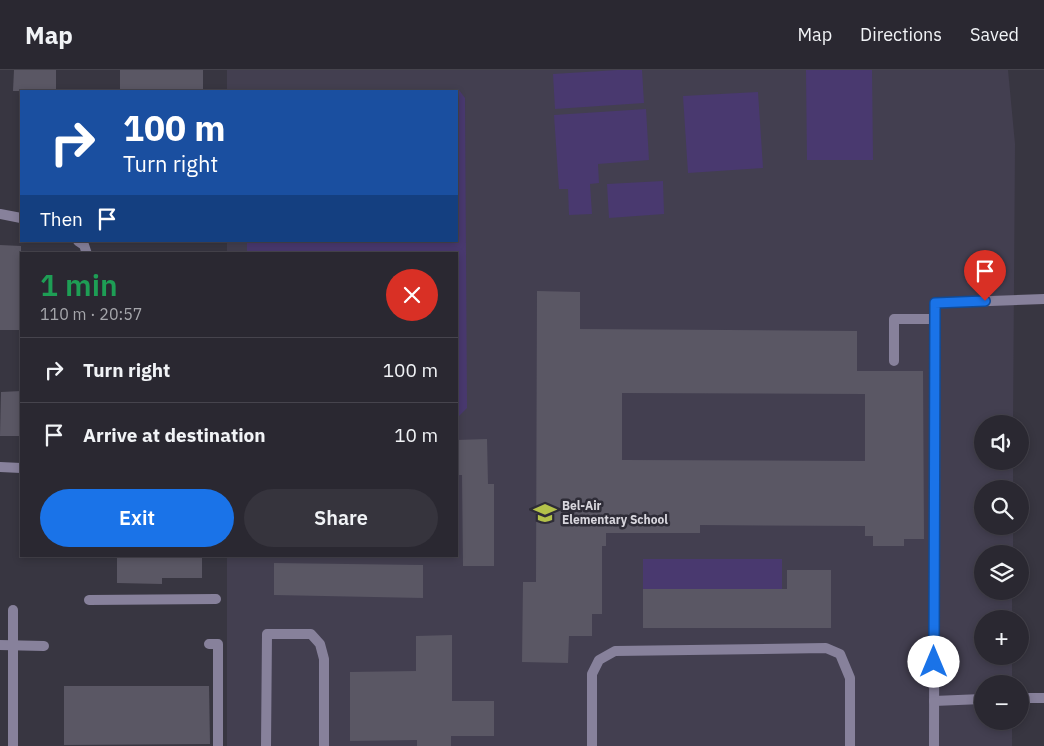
<!DOCTYPE html>
<meta charset="utf-8">
<style>
body{margin:0;font-family:"IBM Plex Sans",sans-serif;background:#36343d;color:#f1f3f6;height:100vh;display:flex;flex-direction:column;font-size:19px;white-space:nowrap}
*{box-sizing:border-box;margin:0}
p{font-size:16px;color:#a5a6ab}
.icon{flex:none;width:28px;height:28px;fill:none;stroke:currentColor;stroke-width:2;stroke-linecap:round;stroke-linejoin:round}
.map{position:relative;flex:1;overflow:hidden}
.drawer{position:absolute;left:20px;top:182px;width:438px;height:305px;display:flex;flex-direction:column;background:#2a2831;border-radius:0px;box-shadow:0 2px 8px #0003,0 0 0 1px #46444d}
.drawer>*{flex:none}
.guide{position:absolute;left:20px;top:20px;width:438px;height:152px;border-radius:0px;box-shadow:0 2px 8px #0003,0 0 0 1px #46444d;background:#1a4fa0;color:#fff;overflow:hidden}
.buttons{position:absolute;left:974px;top:345px;display:grid;gap:10px}
.buttons a{display:grid;place-items:center;width:55px;height:55px;border-radius:50%;background:#2a2831;box-shadow:0 2px 8px #0003,0 0 0 1px #46444d;font-size:25px}
.pin{position:absolute;display:grid;place-items:center;width:42px;height:42px;color:#fff;margin:-51px -21px;border-radius:50% 50% 50% 0;rotate:-45deg;box-shadow:0 0 5px #0007}
.pin .icon{rotate:45deg}
.me{position:absolute;width:55px;margin:-28px;rotate:0deg;stroke-linejoin:round;filter:drop-shadow(0 0 4px #0008)}
.turn{display:flex;align-items:center;gap:18px;height:105px;padding:0 20px;font-size:22px}
.turn .icon{width:65px;height:65px;stroke-width:2.5}
.turn b{display:block;font-size:35px;line-height:42px}
.then{display:flex;align-items:center;height:48px;padding:0 20px;background:#0003;gap:10px;font-size:19px}
.round{display:grid;place-items:center;flex:none;width:52px;height:52px;border-radius:26px;background:#36343d}
.head{display:flex;align-items:center;justify-content:space-between;height:85px;padding:0 20px}
h1{font-size:30px;font-weight:600;line-height:38px;color:#1e9e55}
.action{display:flex;gap:10px;margin-top:auto;padding:10px 20px}
.action a{flex:1;height:58px;border-radius:30px;background:#1a73e8;color:#fff;font-size:20px;font-weight:600;line-height:58px;text-align:center}
.action a+a{background:#36343d;color:#f1f3f6}
ul{padding:0;list-style:none}
li{display:flex;align-items:center;gap:15px;height:65px;padding:0 20px;border-top:1px solid #46444d}
li div{flex:1}
li b{display:block;font-size:19px}
li em{font-style:normal}
header{display:flex;align-items:center;gap:30px;box-sizing:border-box;height:70px;padding:0 25px;background:#2a2831;border-bottom:1px solid #46444d}
header strong{font-size:24px}
nav{display:flex;gap:28px;margin-inline-start:auto;font-size:18px}
.map>svg:first-child{display:block}
.built{fill:#433f50}
.green{fill:#49396f}
.building{fill:#5a5764;fill-rule:evenodd}
.lines{fill:none;stroke-linecap:round;stroke-linejoin:round}
.lane{stroke:#87819b;stroke-width:10}
.street{stroke:#87819b;stroke-width:10}
.route-casing{stroke:#114b97;stroke-width:12}
.route{stroke:#1a73e8;stroke-width:9}
.labels{text-anchor:middle;stroke-width:5;stroke-linejoin:round;paint-order:stroke}
.poi-label{font-size:12px;font-weight:bold;fill:#d8d6dd;stroke:#2e2c37;text-anchor:start}
</style>
<header>
<strong>Map</strong>
<nav><a>Map</a><a>Directions</a><a>Saved</a></nav>
</header>
<div class="map">
<svg width="1044" height="676" viewBox="0 0 1044 676">
<rect width="100%" height="100%" fill="#383641"/>
<path class="built" d="M227,0H1008L1015,74L1013,354H982V391H1013V419H982V456H1013V484H982V521H1012V549H982V586H1012V614H982V651H1012V676H227V486H456V184H227V171H456V21H227Z"/>
<g class="green">
<path d="M617,0H642L644,33L555,39L553,4Z"/>
<path d="M806,0H872L873,90H807Z"/>
<path d="M459,20L465,28L467,338L456,349V184H247V171H456V21H366Z"/>
<path d="M758,22L763,98L688,103L683,26Z"/>
<path d="M646,39L649,90L598,94L599,113L590,114L592,144L569,145L568,119H559L554,45Z"/>
<path d="M663,111L664,144L609,148L607,114Z"/>
<rect x="643" y="489" width="139" height="30"/>
</g>
<g class="building">
<path d="M14,0H56V21H13Z"/>
<rect x="120" y="0" width="83" height="21"/>
<path d="M0,175L21,176V260H0Z"/>
<path d="M537,221L580,222V259L857,261V301H923L924,469H904V476H873V466H865V456L700,455V463H606V476H602V544H592V566H569L568,593L522,592L523,512H536ZM622,323L865,324V391L622,390Z"/>
<path d="M21,321V366H0L1,322Z"/>
<path d="M487,369L488,414H494V496H463L462,405H456V370Z"/>
<path d="M117,486L202,487V508H162V514L117,513Z"/>
<path d="M274,493L423,495V528L274,525Z"/>
<path d="M787,500H831V558H643V519H787Z"/>
<path d="M452,565V631H494V666H451V676H417V670L350,671V602L416,601V566Z"/>
<path d="M64,616H209L210,674L64,675Z"/>
</g>
<g class="lines">
<g class="lane">
<path d="M0,144L21,148"/>
<path d="M78,171L84,175L87,184"/>
<path d="M894,291V249H934"/>
<path d="M0,397L21,398"/>
<path d="M89,530L216,529"/>
<path d="M209,574H218V676"/>
<path d="M0,575L44,576"/>
<path d="M1020,628H1044"/>
<path d="M934,631L982,629"/>
<path d="M266,676L267,564H311L320,574L324,589V676"/>
<path d="M592,676V604L599,590L615,581L826,578L840,584L850,608V676"/>
<path d="M934,676L935,233L1044,229"/>
</g>
<path class="street" d="M13,676V540"/>
</g>
<g class="lines">
<defs>
<path id="route" d="M934,592L935,233L985,231"/>
</defs>
<use href="#route" class="route-casing"/>
<use href="#route" class="route"/>
</g>
<defs>
<symbol id="school-bare" viewBox="-9 -9 18 18"><path d="M0-5L7-2L0 1L-7-2ZM-4 1L0 2.5L4 1V4Q0 6-4 4Z" fill="#b4c24a" stroke="#2e2c37" stroke-width="2.5" paint-order="stroke"/></symbol>
</defs>
<g fill-rule="evenodd">
<use href="#school-bare" x="529" y="427" width="32" height="32"/>
</g>
<g class="labels">
<g class="poi-label">
<text x="562" y="440">Bel-Air<tspan x="562" dy="14">Elementary School</tspan></text>
</g>
</g>
</svg>
<div class="buttons">
<a><svg class="icon" aria-label="sound" viewBox="0 0 24 24"><path d="M4 9h4l5-4v14l-5-4H4zM17 9q2 3 0 6"/></svg></a>
<a><svg class="icon" aria-label="search" viewBox="0 0 24 24"><circle cx="10" cy="10" r="6"/><path d="M15 15l6 6"/></svg></a>
<a><svg class="icon" aria-label="layers" viewBox="0 0 24 24"><path d="M12 4l9 5-9 5-9-5zM3 14l9 5 9-5"/></svg></a>
<a>+</a>
<a>−</a>
</div>
<div class="pin" style="left:985px;top:231px;background:#d93025"><svg class="icon" aria-label="arrive" viewBox="0 0 24 24"><path d="M6 21V4h12l-3 4 3 4H6"/></svg></div>
<svg class="me" style="left:934px;top:592px" viewBox="-20 -20 40 40"><circle r="19" fill="#fff"/><path d="M0-13L10 11 0 6-10 11z" fill="#1a73e8"/></svg>
<div class="guide">
<div class="turn"><svg class="icon" aria-label="right" viewBox="0 0 24 24"><path d="M7 20v-9h11M14 6l5 5-5 5"/></svg><div><b>100 m</b>Turn right</div></div>
<div class="then">Then<svg class="icon" aria-label="arrive" viewBox="0 0 24 24"><path d="M6 21V4h12l-3 4 3 4H6"/></svg></div>
</div>
<section class="drawer">
<div class="head"><div><h1>1 min</h1><p>110 m · 20:57</p></div><a class="round" style="background:#d93025;color:#fff"><svg class="icon" aria-label="close" viewBox="0 0 24 24"><path d="M6 6l12 12M18 6L6 18"/></svg></a></div>
<ul>
<li><svg class="icon" aria-label="right" viewBox="0 0 24 24"><path d="M7 20v-9h11M14 6l5 5-5 5"/></svg><div><b>Turn right</b></div><em>100 m</em></li>
<li><svg class="icon" aria-label="arrive" viewBox="0 0 24 24"><path d="M6 21V4h12l-3 4 3 4H6"/></svg><div><b>Arrive at destination</b></div><em>10 m</em></li>
</ul>
<div class="action"><a>Exit</a><a>Share</a></div>
</section>
</div>
